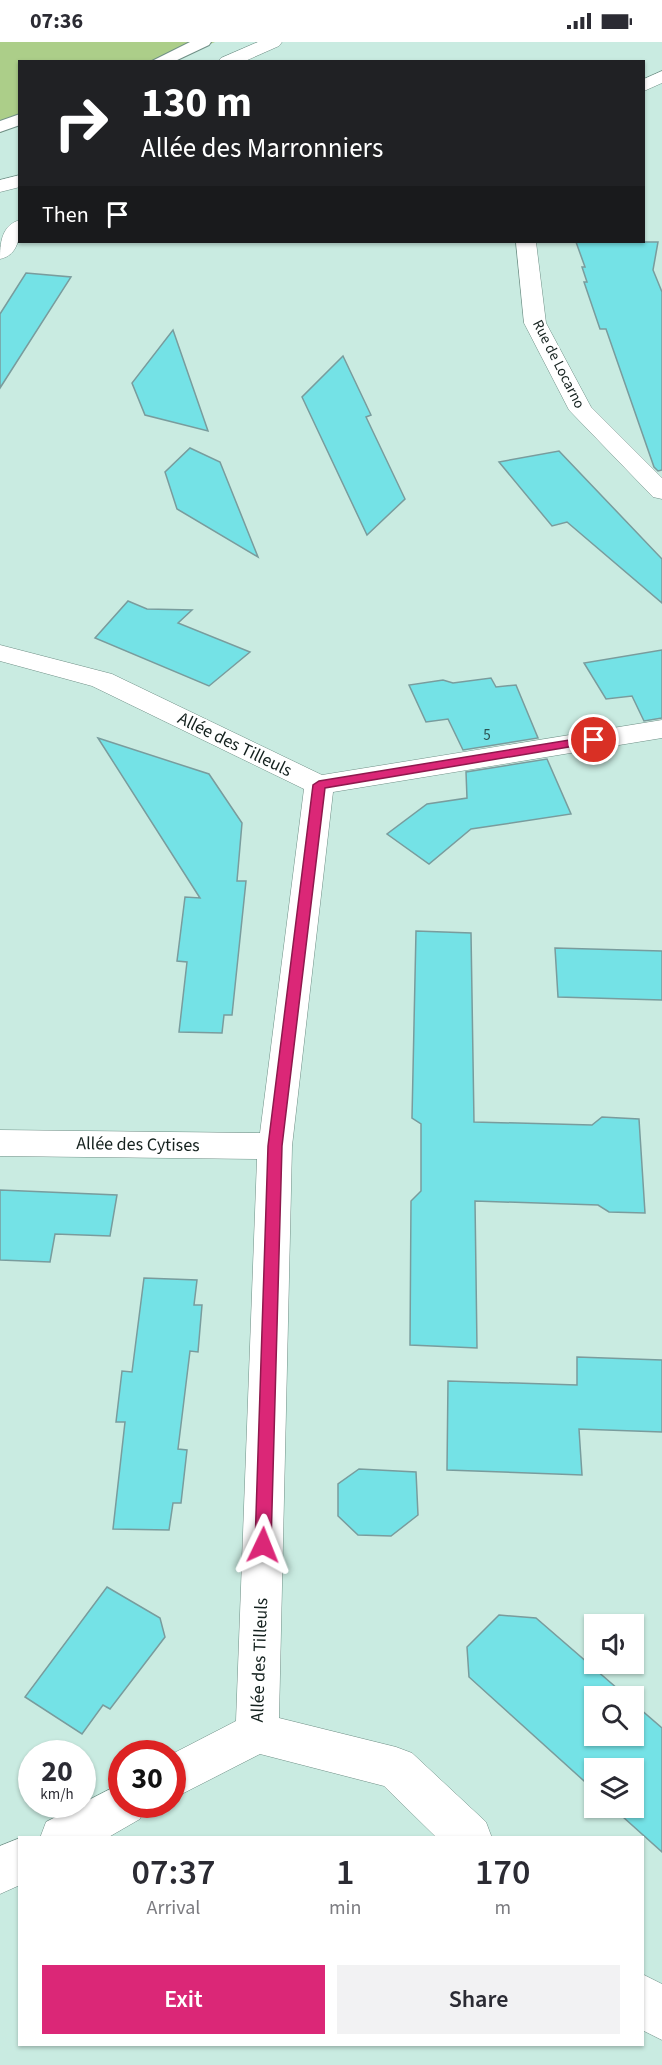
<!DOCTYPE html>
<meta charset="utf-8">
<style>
body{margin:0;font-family:"Source Sans 3",sans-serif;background:#f2f2f3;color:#2b2b33;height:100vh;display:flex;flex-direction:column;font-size:22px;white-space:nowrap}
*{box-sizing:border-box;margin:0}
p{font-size:20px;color:#7c7c81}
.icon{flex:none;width:33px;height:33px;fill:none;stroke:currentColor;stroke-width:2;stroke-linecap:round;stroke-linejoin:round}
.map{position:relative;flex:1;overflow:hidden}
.details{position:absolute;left:18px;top:1794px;width:626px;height:210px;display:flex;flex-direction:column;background:#fff;border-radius:0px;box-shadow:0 2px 4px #0004}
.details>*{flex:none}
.hud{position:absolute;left:18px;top:18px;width:627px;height:183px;border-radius:0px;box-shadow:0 2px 4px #0004;background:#202124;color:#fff;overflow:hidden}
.tools{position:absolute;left:584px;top:1572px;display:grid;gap:12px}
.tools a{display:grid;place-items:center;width:60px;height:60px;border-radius:0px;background:#fff;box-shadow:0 2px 4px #0004;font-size:30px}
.speed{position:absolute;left:18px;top:1698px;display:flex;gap:12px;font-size:30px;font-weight:700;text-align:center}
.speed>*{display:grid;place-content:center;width:78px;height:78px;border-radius:50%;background:#fff;box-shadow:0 2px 4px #0004;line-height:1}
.speed small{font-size:15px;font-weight:400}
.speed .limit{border:9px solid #d22;background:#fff;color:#111}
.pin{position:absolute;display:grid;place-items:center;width:51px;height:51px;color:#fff;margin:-26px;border:3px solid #fff;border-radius:50%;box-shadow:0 2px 6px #0007}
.me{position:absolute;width:66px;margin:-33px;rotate:2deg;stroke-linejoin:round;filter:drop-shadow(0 0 4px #0008)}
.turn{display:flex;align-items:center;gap:21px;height:126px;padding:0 24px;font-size:27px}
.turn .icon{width:78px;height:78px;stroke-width:2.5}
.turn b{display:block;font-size:42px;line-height:51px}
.then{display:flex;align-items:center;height:57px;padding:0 24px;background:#0003;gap:12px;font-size:22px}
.eta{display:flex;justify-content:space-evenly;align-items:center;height:102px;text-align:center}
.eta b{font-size:36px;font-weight:600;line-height:42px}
.primary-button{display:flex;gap:12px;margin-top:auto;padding:12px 24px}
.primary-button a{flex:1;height:69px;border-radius:0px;background:#db2777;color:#fff;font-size:24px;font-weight:600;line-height:69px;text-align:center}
.primary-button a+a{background:#f2f2f3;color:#2b2b33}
.status{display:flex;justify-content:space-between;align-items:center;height:42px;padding:0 30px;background:#fff;direction:ltr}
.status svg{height:16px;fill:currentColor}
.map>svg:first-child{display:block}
.green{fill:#acce89}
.building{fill:#74e2e6;stroke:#799c9d;stroke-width:1.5}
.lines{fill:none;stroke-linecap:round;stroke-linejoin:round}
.service-casing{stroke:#6f8f86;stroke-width:2}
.minor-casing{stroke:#6f8f86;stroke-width:1}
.tertiary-casing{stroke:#6f8f86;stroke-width:1}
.service{fill:#fff;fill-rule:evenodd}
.minor{fill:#fff;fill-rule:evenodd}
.tertiary{fill:#fff;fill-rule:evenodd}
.route{fill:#db2777;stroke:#8e194d;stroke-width:1.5}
.labels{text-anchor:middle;stroke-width:4.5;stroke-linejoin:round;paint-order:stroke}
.far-street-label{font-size:15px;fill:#14211e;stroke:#fff}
.number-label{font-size:15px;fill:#2c5150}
.street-label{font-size:18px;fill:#14211e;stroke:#fff}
</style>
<div class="status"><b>07:36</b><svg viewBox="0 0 49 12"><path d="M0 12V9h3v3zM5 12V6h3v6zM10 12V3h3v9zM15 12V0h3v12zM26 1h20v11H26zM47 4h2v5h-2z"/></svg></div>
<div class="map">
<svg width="662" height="2023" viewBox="0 0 662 2023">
<rect width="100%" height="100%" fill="#c9ebe1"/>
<path class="green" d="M0,0H215L170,19L20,20L19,83L0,91Z"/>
<g class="building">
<path d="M576,200H658L653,228L662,250V428L658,429L654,425L606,287H600L584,240H587L582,225H585Z"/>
<path d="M26,231L71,235L0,346V272Z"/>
<path d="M173,288L208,389L145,373L132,341Z"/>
<path d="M343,314L371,373L366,375L405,457L367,493L302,355Z"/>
<path d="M190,406L220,420L258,515L177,467L165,430Z"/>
<path d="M559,409L662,517V561L567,480L552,484L499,420Z"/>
<path d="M128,559L147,567L192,568L178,581L250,610L209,644L95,596Z"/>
<path d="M662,608V676L644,679L632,654L606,657L584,621Z"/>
<path d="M491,636L496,645L516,643L538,696L463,708L448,677L426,680L409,643L443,638L453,641Z"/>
<path d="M98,696L209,732L242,781L237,839H246L232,973H224L222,991L179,990L187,920L177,919L185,855L200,856Z"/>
<path d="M547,717L571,772L471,787L429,822L387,792L427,762L467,756L466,730Z"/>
<path d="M416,889L471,891L474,1080L592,1083L602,1075L639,1077L645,1171L609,1170L598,1163L475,1159L477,1306L410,1303L411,1159L421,1149V1082L412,1076Z"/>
<path d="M555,906L662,909V958L558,955Z"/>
<path d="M0,1148L117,1153L110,1194L55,1192L50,1220L0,1218Z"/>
<path d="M144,1236L197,1238L194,1263H202L198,1310L190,1309L178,1407L187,1408L181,1461H173L169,1488L113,1487L125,1380H116L122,1329L132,1330Z"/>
<path d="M577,1315L662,1318V1390L579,1387L582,1433L447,1428L448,1339L577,1343Z"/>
<path d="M359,1427L416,1430L418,1473L391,1494L358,1493L338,1474V1442Z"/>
<path d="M107,1545L160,1576L165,1595L110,1667L103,1663L82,1692L25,1655Z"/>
<path d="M499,1573L536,1576L626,1654H594V1694H633V1661L662,1686V1810L613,1766H633V1726H594V1748L469,1635L467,1605Z"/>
</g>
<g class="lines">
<defs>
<g id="service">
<path d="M190,0H211L209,3L173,20H150Z"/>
<path d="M20,72V83L0,90V79Z"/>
</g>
<g id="minor">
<path d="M662,29V41L644,49V37Z"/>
<path d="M516,200H536L546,281L591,365L662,436V457L653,455L569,368L524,281Z"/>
<path d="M0,603L112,632L322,733L662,678V696L333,750L292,1104L279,1676L396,1705L412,1711L486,1780L492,1796H437L384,1744L260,1712L172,1757V1712L236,1679L257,1117L0,1114V1088L260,1091L304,747L92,644L0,619Z"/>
<path d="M122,1741V1762H146L140,1777L107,1796H40L46,1780Z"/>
<path d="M20,1796V1843L0,1852V1804Z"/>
<path d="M642,1932L662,1942V1998L642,1988Z"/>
</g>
<g id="tertiary">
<path d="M258,0H282L279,4L243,20H218L221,16Z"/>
<path d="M20,133V145L0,150V138Z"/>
<path d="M20,178C20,194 19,213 0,217C0,202 1,183 20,178Z"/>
</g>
</defs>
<use href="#service" class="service-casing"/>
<use href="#minor" class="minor-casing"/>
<use href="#tertiary" class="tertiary-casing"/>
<use href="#service" class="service"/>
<use href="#minor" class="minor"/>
<use href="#tertiary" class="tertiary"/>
</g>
<path class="route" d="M594,694L598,695V700L325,746L282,1104L271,1503L269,1508L263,1511L257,1508L255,1503L268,1104L313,743L319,739Z"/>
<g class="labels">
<g class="far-street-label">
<text transform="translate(559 322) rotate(63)" y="5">Rue de Locarno</text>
</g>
<g class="number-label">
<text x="487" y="698">5</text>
</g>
<g class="street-label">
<text transform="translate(235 702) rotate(26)" y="6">Allée des Tilleuls</text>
<text transform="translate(138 1102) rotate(1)" y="6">Allée des Cytises</text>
<text transform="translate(259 1618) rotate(-88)" y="6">Allée des Tilleuls</text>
</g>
</g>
</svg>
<div class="tools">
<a><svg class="icon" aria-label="sound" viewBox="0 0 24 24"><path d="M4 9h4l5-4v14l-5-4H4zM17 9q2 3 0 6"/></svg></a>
<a><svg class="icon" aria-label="search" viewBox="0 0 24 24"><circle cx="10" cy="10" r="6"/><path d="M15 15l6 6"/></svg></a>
<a><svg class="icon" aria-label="layers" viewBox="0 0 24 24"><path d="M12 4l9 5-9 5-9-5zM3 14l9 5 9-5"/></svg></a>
</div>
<div class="speed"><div>20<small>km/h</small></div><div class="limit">30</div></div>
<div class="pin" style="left:594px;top:698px;background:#d93025"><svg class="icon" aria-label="arrive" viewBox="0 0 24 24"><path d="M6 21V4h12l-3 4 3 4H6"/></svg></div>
<svg class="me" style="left:263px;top:1503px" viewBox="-20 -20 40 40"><path d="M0-17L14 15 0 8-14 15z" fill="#db2777" stroke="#fff" stroke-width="4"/></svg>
<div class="hud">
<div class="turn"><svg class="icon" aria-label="right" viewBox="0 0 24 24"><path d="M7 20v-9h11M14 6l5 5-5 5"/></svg><div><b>130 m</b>Allée des Marronniers</div></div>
<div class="then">Then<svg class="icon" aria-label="arrive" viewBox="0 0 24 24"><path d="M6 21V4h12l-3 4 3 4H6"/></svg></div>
</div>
<section class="details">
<div class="eta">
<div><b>07:37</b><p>Arrival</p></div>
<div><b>1</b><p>min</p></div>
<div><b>170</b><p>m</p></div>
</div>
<div class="primary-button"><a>Exit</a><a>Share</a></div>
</section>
</div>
